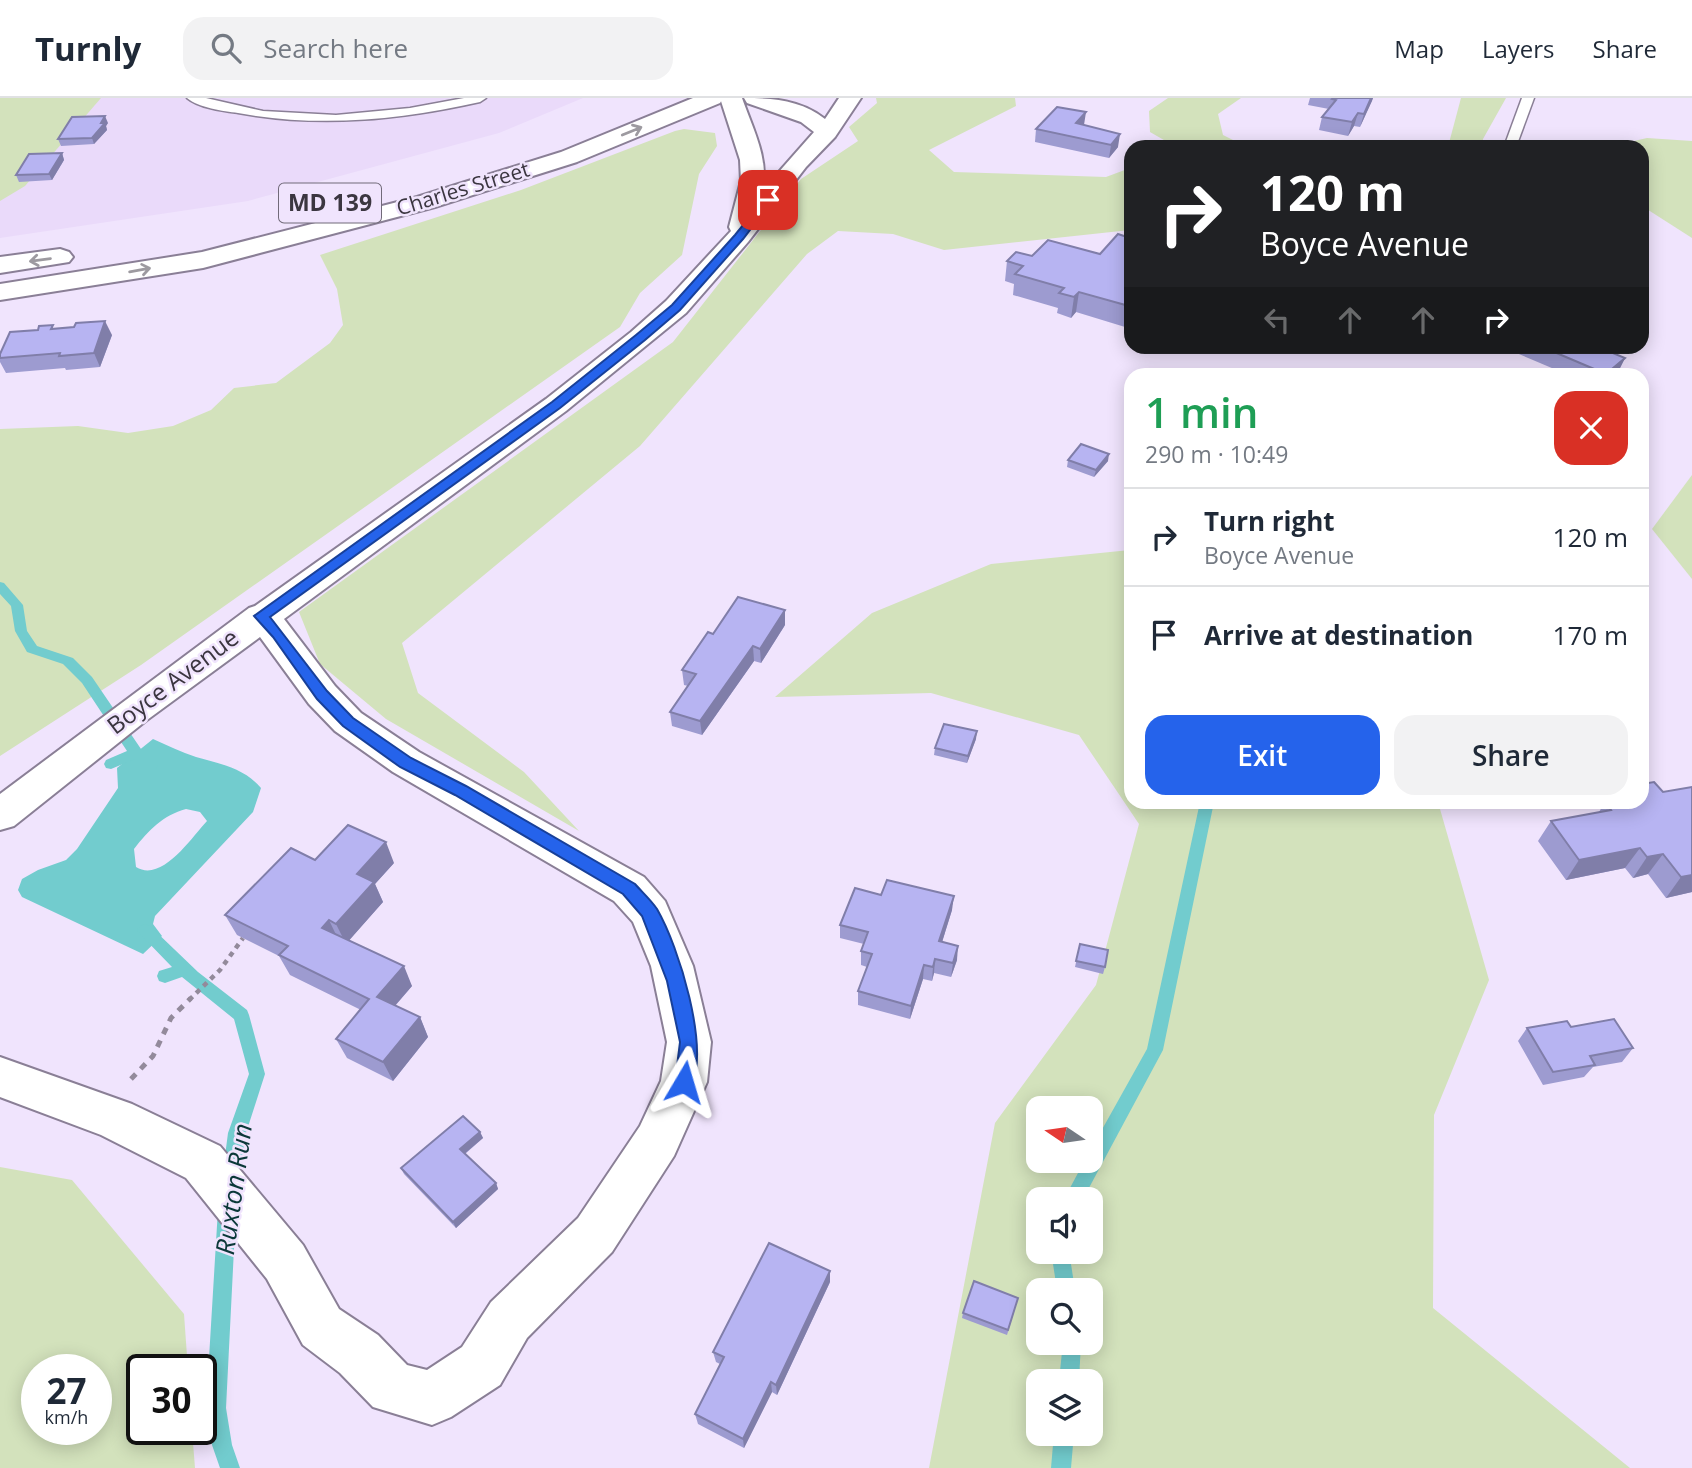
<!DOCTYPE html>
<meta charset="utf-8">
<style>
body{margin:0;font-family:"Open Sans",sans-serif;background:#f2f2f3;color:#1f2937;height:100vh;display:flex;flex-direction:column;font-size:26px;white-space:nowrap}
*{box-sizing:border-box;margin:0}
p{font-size:23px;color:#747a83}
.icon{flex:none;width:38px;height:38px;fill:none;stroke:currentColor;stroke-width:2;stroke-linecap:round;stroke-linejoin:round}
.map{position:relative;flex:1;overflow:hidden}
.panel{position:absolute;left:1124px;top:270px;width:525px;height:441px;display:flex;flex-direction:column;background:#fff;border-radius:21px;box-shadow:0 4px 18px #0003}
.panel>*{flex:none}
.banner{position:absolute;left:1124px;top:42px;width:525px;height:214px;border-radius:21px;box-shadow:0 4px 18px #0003;background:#202124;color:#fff;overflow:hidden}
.needle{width:46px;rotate:283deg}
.fabs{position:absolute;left:1026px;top:998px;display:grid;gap:14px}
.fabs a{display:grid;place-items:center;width:77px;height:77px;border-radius:14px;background:#fff;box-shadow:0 4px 18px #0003;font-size:35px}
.speed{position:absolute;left:21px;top:1256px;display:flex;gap:14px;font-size:35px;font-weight:700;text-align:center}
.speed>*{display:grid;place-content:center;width:91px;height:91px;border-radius:50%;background:#fff;box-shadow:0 4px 18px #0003;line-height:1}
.speed small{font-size:18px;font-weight:400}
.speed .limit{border:4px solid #111;border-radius:10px;background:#fff;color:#111}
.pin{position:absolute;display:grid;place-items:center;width:60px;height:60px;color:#fff;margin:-30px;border-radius:14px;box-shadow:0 4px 10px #0006}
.me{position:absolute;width:77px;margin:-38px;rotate:7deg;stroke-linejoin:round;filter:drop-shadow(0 0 5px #0008)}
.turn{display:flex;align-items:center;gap:24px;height:147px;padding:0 21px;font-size:32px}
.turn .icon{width:91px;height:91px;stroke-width:2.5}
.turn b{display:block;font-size:49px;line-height:60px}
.lanes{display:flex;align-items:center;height:66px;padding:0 21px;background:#0003;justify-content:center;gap:35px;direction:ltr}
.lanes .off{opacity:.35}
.round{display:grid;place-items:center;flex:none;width:74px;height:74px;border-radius:21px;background:#f2f2f3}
.summary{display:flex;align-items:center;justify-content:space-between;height:119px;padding:0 21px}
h1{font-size:42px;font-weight:600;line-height:52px;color:#1e9e55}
.button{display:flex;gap:14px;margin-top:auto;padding:14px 21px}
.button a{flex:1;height:80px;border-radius:21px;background:#2563eb;color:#fff;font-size:28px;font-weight:600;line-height:80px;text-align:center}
.button a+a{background:#f2f2f3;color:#1f2937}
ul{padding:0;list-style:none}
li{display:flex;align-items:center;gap:21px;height:98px;padding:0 21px;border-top:2px solid #e0e1e3}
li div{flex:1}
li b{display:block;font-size:26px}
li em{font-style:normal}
header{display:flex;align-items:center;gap:42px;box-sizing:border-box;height:98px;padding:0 35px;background:#fff;border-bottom:2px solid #e0e1e3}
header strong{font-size:33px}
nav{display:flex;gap:38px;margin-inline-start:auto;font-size:24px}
.search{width:490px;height:63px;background:#f2f2f3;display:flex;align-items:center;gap:18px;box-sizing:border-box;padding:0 24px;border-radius:21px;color:#747a83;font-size:26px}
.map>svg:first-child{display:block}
.built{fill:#eadafa}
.green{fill:#d3e2bc;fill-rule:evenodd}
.water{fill:#72ccce;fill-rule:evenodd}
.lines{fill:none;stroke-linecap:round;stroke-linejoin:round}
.stream{fill:#72ccce;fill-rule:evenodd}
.lane-casing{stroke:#8a7f96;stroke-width:3}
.street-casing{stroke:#8a7f96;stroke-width:4}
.primary-casing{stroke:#8a7f96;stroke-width:4}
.path-far1{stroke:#938a9b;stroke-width:4.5;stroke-dasharray:5 5;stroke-linecap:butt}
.path{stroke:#938a9b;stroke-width:5;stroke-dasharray:7 7;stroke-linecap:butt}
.lane{fill:#fff;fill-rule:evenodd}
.street{fill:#fff;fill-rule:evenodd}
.primary{fill:#fff;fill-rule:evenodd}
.wall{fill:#9d9bd0}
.shaded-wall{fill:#807ea9}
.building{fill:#b7b4f2;stroke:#807ea9;stroke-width:2}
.oneway{stroke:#9d9aa0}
.route{fill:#2563eb;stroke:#184099;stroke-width:2}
.labels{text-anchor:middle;stroke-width:5;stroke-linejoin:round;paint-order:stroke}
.far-street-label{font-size:21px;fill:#3b3640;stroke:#f0e4fd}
.shield{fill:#f0e4fd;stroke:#716a79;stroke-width:2}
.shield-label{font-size:23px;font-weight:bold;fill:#3b3640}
.street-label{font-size:24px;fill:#3b3640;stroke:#f0e4fd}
.water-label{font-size:26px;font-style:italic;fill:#0b3839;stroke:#f0e4fd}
</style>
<header>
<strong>Turnly</strong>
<div class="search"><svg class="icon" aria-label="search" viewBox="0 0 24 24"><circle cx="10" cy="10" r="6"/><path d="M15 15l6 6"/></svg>Search here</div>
<nav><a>Map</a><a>Layers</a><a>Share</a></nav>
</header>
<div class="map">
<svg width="1692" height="1370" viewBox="0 0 1692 1370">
<rect width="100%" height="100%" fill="#f0e4fd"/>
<path class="built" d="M0,0H583L499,35L248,103L0,140Z"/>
<g class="green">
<path d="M0,0H101L25,88L0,103Z"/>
<path d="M876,0H1015L1016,8L929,52L954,74L1106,79L1130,70V132L944,152L893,136L838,133L807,156L640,348L402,545L418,595L524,674L579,733L386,621L320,566L299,514L673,244L801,81L858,43L849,29L877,5Z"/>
<path d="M1168,0H1241L1218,16L1223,37L1247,49H1176L1150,34L1149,13Z"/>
<path d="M1461,0H1506L1483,41L1482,49H1439L1449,45Z"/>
<path d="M684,31L715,35L717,48L699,76L682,157L640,195L620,229L141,567L0,658V331L78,328L128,335L173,328L211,312L234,290L276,285L330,245L343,227L337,191L320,157L521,92L675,33Z"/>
<path d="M1647,40L1692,43V140L1642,108V49H1608Z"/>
<path d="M1692,377V481L1652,431Z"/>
<path d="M1130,452V704H1438L1489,882L1434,1017L1433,1210L1630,1370H929L995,1025L1096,887L1139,726L1079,637L931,595L775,599L872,515L991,466ZM1038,1010H1090V1062H1038ZM1038,1101H1090V1153H1038ZM1038,1192H1090V1244H1038ZM1038,1283H1090V1335H1038Z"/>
<path d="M0,1069L72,1082L184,1216L188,1272H142V1332H192L195,1370H0ZM37,1272H96V1332H37Z"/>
</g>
<path class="water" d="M153,641C167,647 181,654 196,659C221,666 244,670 261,690L253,714L155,818L153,826L162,838L143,856L22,799L18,792L22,781L38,772L66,762L77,751L118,690L117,670ZM186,711L200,714L207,723C191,740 162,785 136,769L134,751C148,733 163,717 186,711Z"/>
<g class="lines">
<g class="stream">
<path d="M0,484L4,485L23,507L27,533L37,548L73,560L92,579L141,651L158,667L156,671H146L135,661L111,671L106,670L104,666L106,662L127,653L82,585L63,566L27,554L15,533L11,508L0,496Z"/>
<path d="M1200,704H1214L1163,952L1083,1101H1064L1085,1062H1090V1053L1147,951Z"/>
<path d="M145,826L150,828L198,874L247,912L249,917L265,976L246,1035L240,1081L237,1087L231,1089L225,1087L222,1081L228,1035L249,976L234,921L182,879L165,885L159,883L157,878L159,873L172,869L140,836L137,832L140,828Z"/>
<path d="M227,1102L233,1105L236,1111L226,1310L232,1347L240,1370H220L212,1347L206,1310L218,1111L221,1105Z"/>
<path d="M1051,1153H1069L1075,1192H1057Z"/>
<path d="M1063,1244H1081L1079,1283H1059Z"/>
<path d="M1054,1335H1074L1071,1370H1051Z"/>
</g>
<defs>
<g id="lane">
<path d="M187,0H206L263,13L336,17L410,10L464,0H486L480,4C400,22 320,30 238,15C223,13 199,10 187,0Z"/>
<path d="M1522,0H1534L1516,49H1504Z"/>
</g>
<path id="street" d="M720,0H742C752,29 770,62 762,93L814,34L801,24L747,5L744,0C772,0 802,2 825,21L839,0H861L835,39L806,69L748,144L686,215L566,313L284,521L335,588L361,615L419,654L644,779L665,803L693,868L711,944L707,984L674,1058L612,1154L527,1240L500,1287L451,1319L432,1327L373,1309L340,1275L303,1247L267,1181L186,1080L101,1037L0,999V959L132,1006L220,1048L303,1147L339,1211L378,1237L407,1267L427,1272L462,1249L491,1204L578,1120L640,1028L661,983L667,944L651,868L633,824L614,803L393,674L335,633L309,606L260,539L147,622L14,728L0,732V696L249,510L255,508L546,301L631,234L666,203L731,133L729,129L741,83L740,62Z"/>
<g id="primary">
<path d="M693,0H723L720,5L577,64L435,109L203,170L0,202V186L202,154L417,99L561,54Z"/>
<path d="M60,151L69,154L73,159L69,164L0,175V159Z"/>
</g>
</defs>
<use href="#lane" class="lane-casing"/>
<use href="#street" class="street-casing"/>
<use href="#primary" class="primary-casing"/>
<path class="path-far1" d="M189,902L220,872L243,840"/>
<path class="path" d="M131,981L153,958L171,920L191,900"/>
<use href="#lane" class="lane"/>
<use href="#street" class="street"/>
<use href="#primary" class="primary"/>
</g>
<g class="wall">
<path d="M1310,0H1373L1360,29L1354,28L1348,38L1319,32L1322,19L1329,11L1308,7Z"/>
<path d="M108,25L106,28L107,32L94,46L61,48L58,41Z"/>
<path d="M1084,27L1118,49L1109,60L1035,44L1036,31Z"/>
<path d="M62,55L64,62L52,82L19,84L16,77Z"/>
<path d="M1130,140V223L1125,229L1076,214L1071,220L1057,215L1058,210L1013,197L1014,186L1005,183L1007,163L1032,158L1100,156Z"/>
<path d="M54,231L112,237L100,269L66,272L65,270L6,275L0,264V256Z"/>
<path d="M1500,248H1596L1625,260L1618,274L1615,276H1566Z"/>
<path d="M1068,362L1108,363L1094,379L1067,369Z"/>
<path d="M785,527L761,565L754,563L702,637L672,628L670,614L688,588L684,587L682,572Z"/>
<path d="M976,641L967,665L934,657L935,650Z"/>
<path d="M1692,689V794L1666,800L1648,776L1633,780L1625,770L1566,782L1538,743L1551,723L1599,714L1605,704Z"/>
<path d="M394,765L375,786L383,804L349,842L412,888L395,908L420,919L428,939L393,983L347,960L336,941L361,912L290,877L279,858L237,837L225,817Z"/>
<path d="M881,797L952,812L942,844L957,862L951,879L934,875L932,883L923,881L910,921L858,907V893L867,869L861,867V853L864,846L840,840V827Z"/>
<path d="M1080,846L1105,869L1103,876L1075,869Z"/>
<path d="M1571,929L1633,950L1622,964L1593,969L1584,979L1543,987L1518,943L1527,930Z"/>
<path d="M480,1034L483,1040L465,1056L496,1085L498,1091L456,1130L404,1076L401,1070Z"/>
<path d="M830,1184L777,1297L772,1294L744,1350L698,1326L695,1316L720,1266L716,1264L713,1254Z"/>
<path d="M1018,1200L1007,1237L962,1220L963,1215Z"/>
</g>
<g class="shaded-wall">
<path d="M1371,0H1373L1372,3L1360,29L1364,16Z"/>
<path d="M1086,14L1084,27L1076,25Z"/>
<path d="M1358,15L1354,28L1348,38L1352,24Z"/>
<path d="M105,18L108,25L106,28L107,32L94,46L92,40Z"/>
<path d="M1120,36L1118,49L1109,60L1111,47Z"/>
<path d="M62,55L64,62L52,82L49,76Z"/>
<path d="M1079,194L1076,214L1071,220L1074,199Z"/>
<path d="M1130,206V223L1125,229L1129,208Z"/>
<path d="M105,223L112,237L100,269L94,255Z"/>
<path d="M1625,260L1618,274L1615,276H1606Z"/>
<path d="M1109,356L1108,363L1094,379L1096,372Z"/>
<path d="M785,512V527L761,565L760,551Z"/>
<path d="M753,548L754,563L702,637L700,623Z"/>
<path d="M977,633L976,641L967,665L968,658Z"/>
<path d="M386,744L394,765L375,786L383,804L346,846L336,826L357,776Z"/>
<path d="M1640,750L1625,770L1566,782L1579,762Z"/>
<path d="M1663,756L1648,776L1633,780L1647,759Z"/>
<path d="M1692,777V794L1666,800L1681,779Z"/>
<path d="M954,798L952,812L938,857L939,843Z"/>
<path d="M329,822L339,843L322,830Z"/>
<path d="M958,848L957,862L951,879L953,865Z"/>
<path d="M935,861L934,875L932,883L933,869Z"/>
<path d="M924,867L923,881L910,921L911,908Z"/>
<path d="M404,868L412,888L386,918L377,899Z"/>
<path d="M420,919L428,939L393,983L383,964Z"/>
<path d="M480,1034L483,1040L463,1057L460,1051Z"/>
<path d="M496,1085L498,1091L456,1130L453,1124Z"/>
<path d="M830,1173V1184L777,1297L776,1287Z"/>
<path d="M771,1284L772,1294L744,1350L743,1341Z"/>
</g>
<g class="building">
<path d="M1333,0H1371L1364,16L1358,15L1352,24L1322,19L1336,2L1332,1Z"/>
<path d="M1057,9L1086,14L1076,25L1120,36L1111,47L1036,31Z"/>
<path d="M105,18L101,25H105L92,40L58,41L72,19Z"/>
<path d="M62,55L49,76L16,77L29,56Z"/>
<path d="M1118,136L1130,140V206L1129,208L1079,194L1074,199L1059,195L1064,190L1015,176L1023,168L1007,163L1016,154L1032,158L1048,142L1100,156Z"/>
<path d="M105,223L94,255L59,258L60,255L0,260V256L10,234L38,232L39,228L53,227L51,231L74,229L76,225Z"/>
<path d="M1540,248H1596L1625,260L1606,276Z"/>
<path d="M1081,346L1109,356L1096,372L1068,362Z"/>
<path d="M738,499L785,512L760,551L753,548L700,623L670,614L696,576L682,572L708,534L713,536Z"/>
<path d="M944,626L977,633L968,658L935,650Z"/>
<path d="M1654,684L1663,694L1692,689V777L1681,779L1663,756L1647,759L1640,750L1579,762L1551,723L1611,712L1605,704H1642V686Z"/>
<path d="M348,727L386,744L357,776L374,784L336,826L329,822L322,830L404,868L377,899L420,919L383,964L336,941L369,901L279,857L288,848L225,817L291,750L315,762Z"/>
<path d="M887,782L954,798L939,843L958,848L953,865L935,861L933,869L924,867L911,908L858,893L872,856L861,853L868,834L840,827L855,790L881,797Z"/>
<path d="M1080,846L1108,852L1105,869L1076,863Z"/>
<path d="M1614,921L1633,950L1590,958L1595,967L1553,974L1527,930L1567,923L1571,929Z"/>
<path d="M463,1018L480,1034L460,1051L496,1085L453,1124L401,1070Z"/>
<path d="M769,1145L830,1173L776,1287L771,1284L743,1341L695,1316L724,1259L713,1254Z"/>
<path d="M974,1183L1018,1200L1008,1232L963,1215Z"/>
</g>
<defs><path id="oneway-shaft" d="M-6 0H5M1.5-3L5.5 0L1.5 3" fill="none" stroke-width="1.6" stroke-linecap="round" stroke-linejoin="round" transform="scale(1.75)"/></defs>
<g class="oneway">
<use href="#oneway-shaft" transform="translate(632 33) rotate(-22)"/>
<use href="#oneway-shaft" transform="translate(40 162) rotate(172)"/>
<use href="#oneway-shaft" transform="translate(140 172) rotate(-10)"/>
</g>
<path class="route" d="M765,100L773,102L743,141L680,212L645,242L560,310L270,519L327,593L353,620L411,660L466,688L635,786C642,794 651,802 657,811C679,849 710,949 691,990L684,992L678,990L675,984L680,944L667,883L642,818L623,796L455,697L400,669L343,628L317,601L273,539L254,518L552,304L636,237L672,207L735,137Z"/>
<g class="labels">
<g class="far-street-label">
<text transform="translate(463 91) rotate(-17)" y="7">Charles Street</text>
</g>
<rect class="shield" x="279" y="85.5" width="102" height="39" rx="5"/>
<g class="shield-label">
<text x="330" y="113">MD 139</text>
</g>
<g class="street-label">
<text transform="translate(173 584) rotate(-37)" y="8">Boyce Avenue</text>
</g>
<g class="water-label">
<text transform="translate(234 1091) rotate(-82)" y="9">Ruxton Run</text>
</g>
</g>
</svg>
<div class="fabs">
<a><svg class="needle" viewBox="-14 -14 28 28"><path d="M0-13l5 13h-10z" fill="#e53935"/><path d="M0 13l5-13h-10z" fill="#747a83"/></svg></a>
<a><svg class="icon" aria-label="sound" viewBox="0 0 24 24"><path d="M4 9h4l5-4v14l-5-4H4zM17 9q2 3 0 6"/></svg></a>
<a><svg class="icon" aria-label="search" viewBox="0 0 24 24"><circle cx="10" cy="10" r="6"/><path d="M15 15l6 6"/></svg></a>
<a><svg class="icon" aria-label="layers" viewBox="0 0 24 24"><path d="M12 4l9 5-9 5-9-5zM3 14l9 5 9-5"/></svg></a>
</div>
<div class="speed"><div>27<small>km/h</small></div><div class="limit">30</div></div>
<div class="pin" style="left:768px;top:102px;background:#d93025"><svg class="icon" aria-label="arrive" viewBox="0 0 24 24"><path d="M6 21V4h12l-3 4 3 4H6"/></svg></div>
<svg class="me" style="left:684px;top:984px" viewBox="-20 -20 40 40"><path d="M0-17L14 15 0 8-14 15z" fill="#2563eb" stroke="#fff" stroke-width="4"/></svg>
<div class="banner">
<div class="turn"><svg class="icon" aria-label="right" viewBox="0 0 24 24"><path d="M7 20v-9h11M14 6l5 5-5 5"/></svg><div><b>120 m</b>Boyce Avenue</div></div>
<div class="lanes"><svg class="icon off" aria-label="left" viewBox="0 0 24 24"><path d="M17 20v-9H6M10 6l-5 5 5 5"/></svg><svg class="icon off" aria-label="ahead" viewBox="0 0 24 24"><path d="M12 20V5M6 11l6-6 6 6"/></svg><svg class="icon off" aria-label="ahead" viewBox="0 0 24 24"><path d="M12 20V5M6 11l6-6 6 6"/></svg><svg class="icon" aria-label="right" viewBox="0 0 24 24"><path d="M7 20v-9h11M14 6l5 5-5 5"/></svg></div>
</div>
<section class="panel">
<div class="summary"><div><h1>1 min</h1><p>290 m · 10:49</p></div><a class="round" style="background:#d93025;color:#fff"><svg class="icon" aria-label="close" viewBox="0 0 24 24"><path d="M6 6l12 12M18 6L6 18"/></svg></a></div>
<ul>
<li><svg class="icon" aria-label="right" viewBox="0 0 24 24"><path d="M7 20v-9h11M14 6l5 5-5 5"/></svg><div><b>Turn right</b><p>Boyce Avenue</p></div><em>120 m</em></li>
<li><svg class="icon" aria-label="arrive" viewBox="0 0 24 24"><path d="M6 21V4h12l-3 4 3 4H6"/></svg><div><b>Arrive at destination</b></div><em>170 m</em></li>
</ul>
<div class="button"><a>Exit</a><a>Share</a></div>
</section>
</div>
